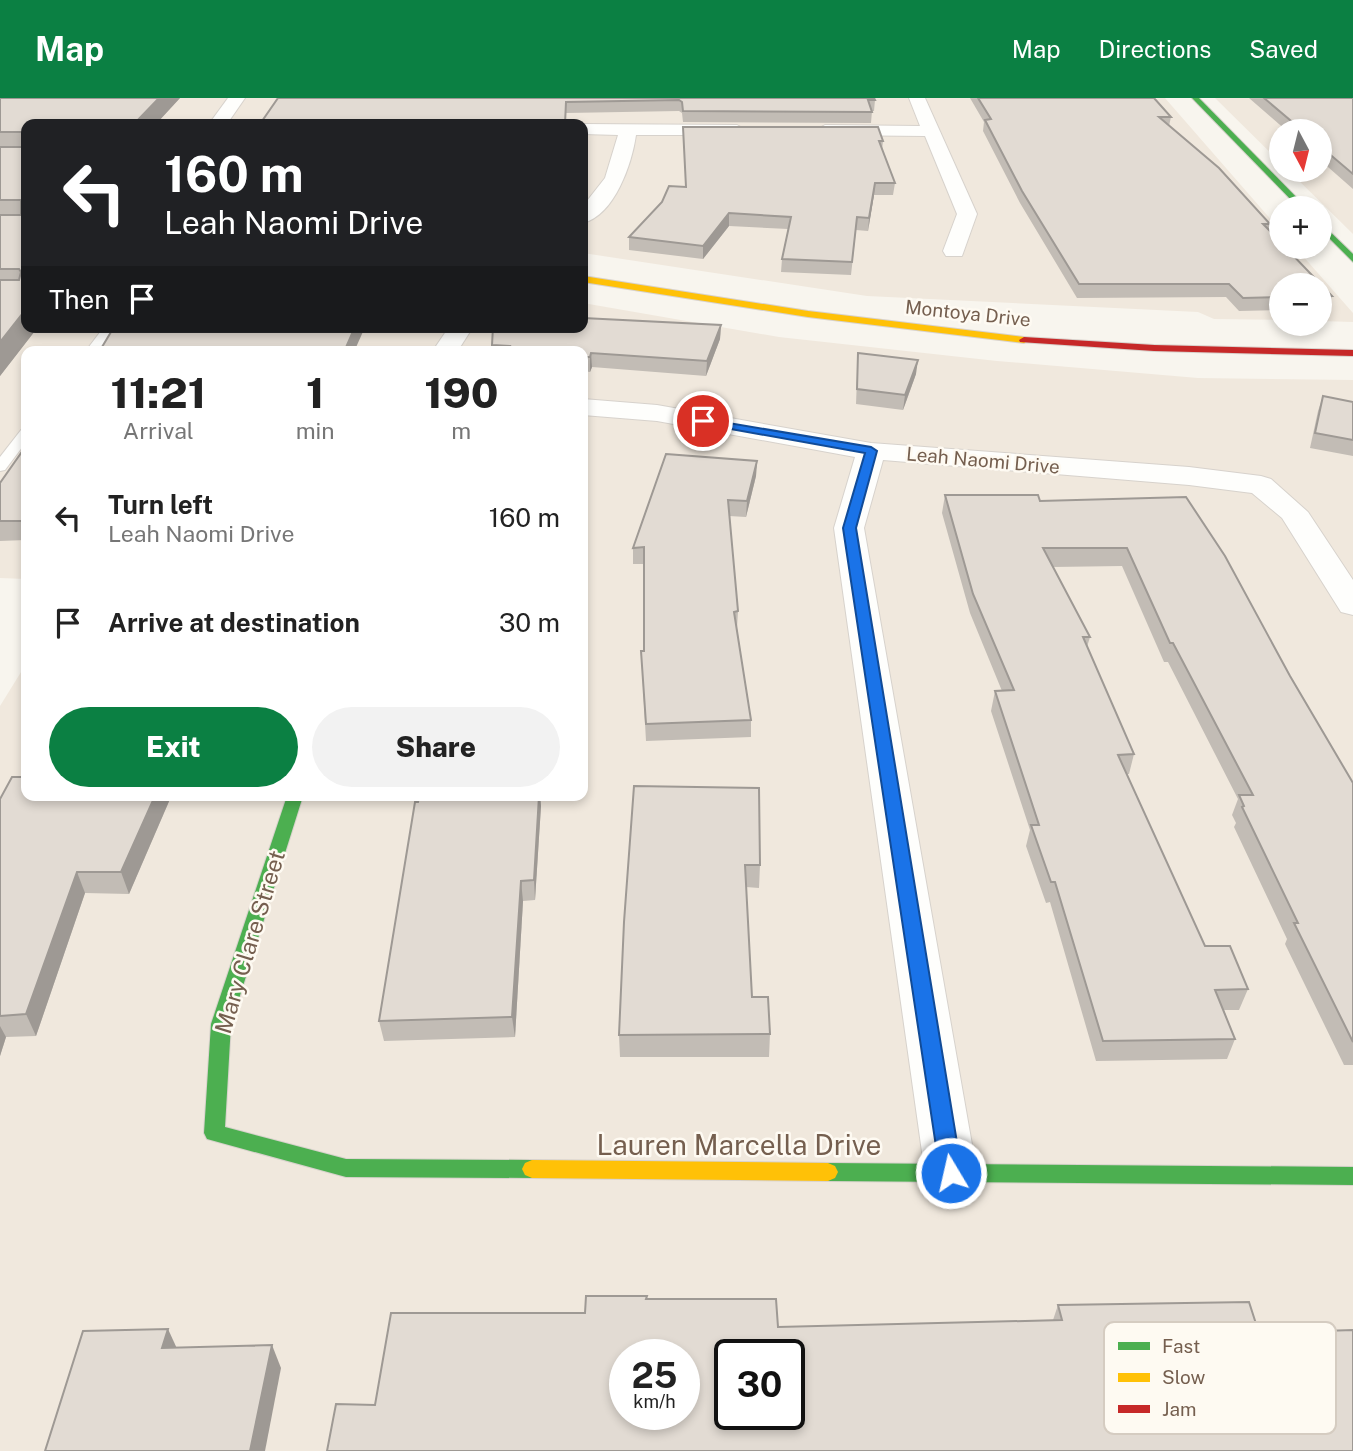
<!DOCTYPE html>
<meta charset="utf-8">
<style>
body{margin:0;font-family:"Public Sans",sans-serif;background:#f2f2f2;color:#222;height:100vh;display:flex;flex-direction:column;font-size:26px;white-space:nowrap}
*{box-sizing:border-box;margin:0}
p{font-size:23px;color:#767676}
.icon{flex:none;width:38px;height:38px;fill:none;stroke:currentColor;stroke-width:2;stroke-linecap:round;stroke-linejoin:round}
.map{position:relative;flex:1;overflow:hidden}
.sheet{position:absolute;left:21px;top:248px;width:567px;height:455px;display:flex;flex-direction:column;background:#fff;border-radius:14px;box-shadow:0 4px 10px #0003}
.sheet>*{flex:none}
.banner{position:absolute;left:21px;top:21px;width:567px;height:214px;border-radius:14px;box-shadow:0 4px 10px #0003;background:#202124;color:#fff;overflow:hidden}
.needle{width:46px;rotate:173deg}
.controls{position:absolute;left:1269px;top:21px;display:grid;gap:14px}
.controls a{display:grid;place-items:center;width:63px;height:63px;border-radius:50%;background:#fff;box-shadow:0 4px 10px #0003;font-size:35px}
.speed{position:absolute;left:609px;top:1241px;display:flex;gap:14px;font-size:35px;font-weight:700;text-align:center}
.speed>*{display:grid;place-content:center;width:91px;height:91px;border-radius:50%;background:#fff;box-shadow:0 4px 10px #0003;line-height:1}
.speed small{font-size:18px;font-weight:400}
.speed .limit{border:4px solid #111;border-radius:10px;background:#fff;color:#111}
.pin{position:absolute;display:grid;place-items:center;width:60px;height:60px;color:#fff;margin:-30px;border:4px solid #fff;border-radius:50%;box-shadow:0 2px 7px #0007}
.me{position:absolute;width:77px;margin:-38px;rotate:351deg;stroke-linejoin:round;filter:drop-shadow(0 0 5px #0008)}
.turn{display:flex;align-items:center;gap:24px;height:147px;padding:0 28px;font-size:32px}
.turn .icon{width:91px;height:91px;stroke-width:2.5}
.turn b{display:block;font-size:49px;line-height:60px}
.then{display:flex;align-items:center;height:66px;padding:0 28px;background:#0003;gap:14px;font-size:26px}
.eta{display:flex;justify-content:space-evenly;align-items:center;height:119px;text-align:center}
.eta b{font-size:42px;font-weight:800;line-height:49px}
.action{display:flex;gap:14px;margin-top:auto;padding:14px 28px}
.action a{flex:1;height:80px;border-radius:42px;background:#0b8043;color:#fff;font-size:28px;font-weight:800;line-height:80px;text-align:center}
.action a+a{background:#f2f2f2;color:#222}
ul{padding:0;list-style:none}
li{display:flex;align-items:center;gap:21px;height:105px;padding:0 28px}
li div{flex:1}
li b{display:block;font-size:26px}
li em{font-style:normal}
header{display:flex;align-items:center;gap:42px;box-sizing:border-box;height:98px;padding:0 35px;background:#0b8043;color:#fff}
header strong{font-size:33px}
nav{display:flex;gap:38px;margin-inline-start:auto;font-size:24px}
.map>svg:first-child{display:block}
.residential{fill:#f0e8dd;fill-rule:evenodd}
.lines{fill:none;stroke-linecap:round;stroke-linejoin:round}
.lane-casing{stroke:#d7d2cc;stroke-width:2}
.street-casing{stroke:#d7d2cc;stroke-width:2}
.fast-casing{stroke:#d8d2cc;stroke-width:2}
.slow-casing{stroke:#d8d2cc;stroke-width:2}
.jam-casing{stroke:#d8d2cc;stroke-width:2}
.lane{fill:#fefefc;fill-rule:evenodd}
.street{fill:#fefefc;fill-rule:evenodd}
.fast{fill:#4caf50;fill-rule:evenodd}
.slow{fill:#ffc107;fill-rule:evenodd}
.jam{fill:#c62828;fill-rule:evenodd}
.wall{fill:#c2bcb5}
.shaded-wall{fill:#9e9994}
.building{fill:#e2dbd3;stroke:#9e9994;stroke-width:2;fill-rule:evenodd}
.route{fill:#1a73e8;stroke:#114b97;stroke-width:2}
.labels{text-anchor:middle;stroke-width:5;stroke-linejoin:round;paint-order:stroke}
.far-street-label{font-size:19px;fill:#755f4f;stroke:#fefaf2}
.street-label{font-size:23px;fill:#755f4f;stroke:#fefaf2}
.near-street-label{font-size:28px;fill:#755f4f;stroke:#fefaf2}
.key{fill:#fefaf2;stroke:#d5ccc1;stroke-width:2}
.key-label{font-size:19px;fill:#755f4f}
</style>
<header>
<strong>Map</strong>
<nav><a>Map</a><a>Directions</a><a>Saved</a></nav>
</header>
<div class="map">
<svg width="1353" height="1353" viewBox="0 0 1353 1353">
<rect width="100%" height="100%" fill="#f8f5ee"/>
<g class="residential">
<path d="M0,0H376L361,26H26Z"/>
<path d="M378,0H1165L1281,133V149H1295L1353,215V224L1320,223V187H1281V222L1214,221L1198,214L867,198L583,155V26H363Z"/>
<path d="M1215,0H1353V136L1288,72H1320V33H1281V65Z"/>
<path d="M0,152L26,229H583V205L779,239L997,263L1198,280L1353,282V1353H0V608L26,566V698H583V254H26V481L0,480ZM625,1256H684V1316H625ZM730,1256H789V1316H730Z"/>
</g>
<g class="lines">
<defs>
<g id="lane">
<path d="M104,229H116L98,254H85Z"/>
<path d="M26,331V344L5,372L0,373V359L21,332Z"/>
</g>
<g id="street">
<path d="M228,0H245L227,26H209Z"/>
<path d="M909,0H925L977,116L962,158H946L943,153L957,116L925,38L825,37L816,32L825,27L920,28Z"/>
<path d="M581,26L737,27L746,32L737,37H636C632,65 615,117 583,125V108L605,80L618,37L583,36Z"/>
<path d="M449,229H473L457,254H432Z"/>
<path d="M583,301L657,307L871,345L1189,369L1261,378L1271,381L1308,414L1353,482V517L1341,514L1282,420L1252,395L1189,387L883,362L864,430L977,1075L969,1091L951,1097L933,1091L925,1075L834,430L855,359L657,323L583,317Z"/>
</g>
<g id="fast">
<path d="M1192,0H1199L1307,110H1299Z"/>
<path d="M1320,124L1353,156V164L1320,131Z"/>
<path d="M287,698H303L231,926L225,1029L346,1061L532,1062L539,1065L542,1071L539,1077L532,1080L346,1079L207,1041L204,1035L211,926Z"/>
<path d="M828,1065L1353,1069V1087L828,1083L821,1080L818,1074L821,1068Z"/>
</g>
<g id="slow">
<path d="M583,178L808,213L1024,239L1029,242L1024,245L808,219L583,184Z"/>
<path d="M532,1062L828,1065L835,1068L838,1074L835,1080L828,1083L532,1080L525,1077L522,1071L525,1065Z"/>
</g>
<path id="jam" d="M1024,239L1154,247L1353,252V258L1154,253L1020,244L1019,242Z"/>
</defs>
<use href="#lane" class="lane-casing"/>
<use href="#street" class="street-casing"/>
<use href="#fast" class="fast-casing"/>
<use href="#slow" class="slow-casing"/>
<use href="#jam" class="jam-casing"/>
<use href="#lane" class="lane"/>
<use href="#street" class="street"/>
<use href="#fast" class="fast"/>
<use href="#slow" class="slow"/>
<use href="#jam" class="jam"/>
</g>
<g class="wall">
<path d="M0,0H180L156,26H26L38,229L0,278Z"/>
<path d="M278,0L875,2L874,13H872L871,25L683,24L682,15L679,13L566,15V26H260Z"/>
<path d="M970,0H1154L1171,19L1169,28L1270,126L1269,132L1332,198L1328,211L1320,212V187H1281V212L1239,213L1226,199L1077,200L1020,105L983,33L984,24Z"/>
<path d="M1249,0H1353V91L1320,62V33H1287Z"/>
<path d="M683,29L883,43L882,52L895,85L893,97H874L868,133L856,132L851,177L781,174L782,161L788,131L729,128L703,161L629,152V139L686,89Z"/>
<path d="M721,227L720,241L706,278L592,269L590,274L583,273V254H492V247Z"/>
<path d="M858,255L916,276L903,312L856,306Z"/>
<path d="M1323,298L1353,304V358L1310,350L1318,313Z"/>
<path d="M26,348V442L0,443V385Z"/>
<path d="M757,363L756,378L746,419L729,418L738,513L737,530L751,622V639L646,643L641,553H644V466H633V450Z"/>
<path d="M945,397L1040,403L1186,399L1353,685V967H1344L1285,846L1287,841L1234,729L1236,725L1232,717L1238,701L1168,564H1164L1122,468L1053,469L1090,539L1087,549L1134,656L1129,676H1126L1205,848L1248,891L1239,912H1224L1235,941L1227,961L1096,963L1050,804L1046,805L1026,748L1030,732L991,613L995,593H1002L970,515L942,415Z"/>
<path d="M634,688L760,767L759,790L746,789L752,899L770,936L769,959H620L619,937Z"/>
<path d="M26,698H169L170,701L129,796L85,795L36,938L6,939L0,958V701Z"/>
<path d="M419,698H540L541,708L535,802L523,803L515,939L384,943L379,923Z"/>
<path d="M647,1201L778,1229L1053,1222L1058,1207L1259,1235L375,1307L585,1215Z"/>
</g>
<g class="shaded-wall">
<path d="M159,0H180L156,26H135Z"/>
<path d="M875,85L874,97L868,133L869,120Z"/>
<path d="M729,115V128L703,161V148Z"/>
<path d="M26,211V229H38L0,278V244Z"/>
<path d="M721,227L720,241L706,278L707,263Z"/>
<path d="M355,229H365L354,254H344Z"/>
<path d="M591,255L592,269L590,274V259Z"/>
<path d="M918,262L916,276L903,312L905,297Z"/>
<path d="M584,329V346L583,363V338Z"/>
<path d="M757,363L756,378L746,419L747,403Z"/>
<path d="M155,698H169L170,701L129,796L121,774Z"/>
<path d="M539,698H540L541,708L535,802L534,782Z"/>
<path d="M77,774L85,795L36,938L26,916Z"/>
<path d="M521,783L523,803L515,939L512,919Z"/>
<path d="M0,928L6,939L0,958Z"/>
<path d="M168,1231L179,1255L162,1250Z"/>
<path d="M272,1247L281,1270L265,1353H250Z"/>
</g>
<g class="building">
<path d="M0,0H159L135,25L131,26H26V211L0,244V182H19L21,174L19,171H0V117H21V102H0V49H22V34H0Z"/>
<path d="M278,0H874L875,2H868L872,14L683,13L682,4L679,2L566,4L565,26H260Z"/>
<path d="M978,0H1154L1171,19H1159L1219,70L1270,126H1263L1281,144V149H1285L1332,198H1320V187H1281V199L1243,200L1229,186H1079L1022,93L985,22L991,21Z"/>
<path d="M1264,0H1353V76L1320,48V33H1303Z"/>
<path d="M683,29H878L883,43H879L895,85H875L869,120L857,119L852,164L782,161L791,119L729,115L703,148L629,139L662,104L669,88L686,89Z"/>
<path d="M583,220L721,227L707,263L591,255L590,259H583V254H508L510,248L492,247L493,229H583Z"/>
<path d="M114,229H355L344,254H99Z"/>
<path d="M858,255L918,262L905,297L857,291Z"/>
<path d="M1323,298L1353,304V342L1315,335Z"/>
<path d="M26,348V423H0V385Z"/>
<path d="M666,356L757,363L747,403L728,402L738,513L734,514L751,622L646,626L641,553H644V449L633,450Z"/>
<path d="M945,397H1038L1040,403L1186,399L1225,458L1290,578L1353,685V944L1294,825H1298L1242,709L1244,708L1239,697H1253L1173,545H1170L1127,450H1043L1090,539H1083L1134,656L1118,657L1205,848H1230L1248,891L1215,892L1235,941L1103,943L1055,784H1051L1031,727H1039L995,593L1014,592L973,496Z"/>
<path d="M12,679H26V698H155L121,774H77L26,916L0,918V701Z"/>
<path d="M634,688L759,690L760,767H745L752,899H768L770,936L619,937L624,824Z"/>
<path d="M419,698H539L534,782L521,783L512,919L379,923L415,704H418Z"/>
<path d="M586,1198H647L646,1201H776L778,1229L1062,1222L1058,1207L1249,1204L1259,1235L1353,1232V1353H327L336,1306L375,1307L391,1215H585ZM625,1256H684V1316H625ZM730,1256H789V1316H730Z"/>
<path d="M168,1231L162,1250L272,1247L250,1353H45L83,1233Z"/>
</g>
<path class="route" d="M699,320L871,349L877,353L856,430L962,1075L958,1081L951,1084L943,1081L940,1075L843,430L865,355L703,326L699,325Z"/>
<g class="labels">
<g class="far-street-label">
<text transform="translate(968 215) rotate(6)" y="7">Montoya Drive</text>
<text transform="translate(983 362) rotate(5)" y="7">Leah Naomi Drive</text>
</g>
<g class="street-label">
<text transform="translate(250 844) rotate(-73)" y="8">Mary Clare Street</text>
</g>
<g class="near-street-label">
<text x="739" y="1057">Lauren Marcella Drive</text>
</g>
</g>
<rect x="1104" y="1224" width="232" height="112" rx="10" class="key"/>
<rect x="1118" y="1244" width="32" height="8" fill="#4caf50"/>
<rect x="1118" y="1275" width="32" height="9" fill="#ffc107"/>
<rect x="1118" y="1307" width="32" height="8" fill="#c62828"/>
<g class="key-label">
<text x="1162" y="1255">Fast</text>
<text x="1162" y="1286">Slow</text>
<text x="1162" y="1318">Jam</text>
</g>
</svg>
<div class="controls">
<a><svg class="needle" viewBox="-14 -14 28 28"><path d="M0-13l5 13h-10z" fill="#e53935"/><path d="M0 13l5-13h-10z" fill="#767676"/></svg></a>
<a>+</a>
<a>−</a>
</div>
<div class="speed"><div>25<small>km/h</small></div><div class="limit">30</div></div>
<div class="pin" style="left:703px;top:323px;background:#d93025"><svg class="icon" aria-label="arrive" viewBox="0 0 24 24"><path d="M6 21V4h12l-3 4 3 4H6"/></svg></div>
<svg class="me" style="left:951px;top:1075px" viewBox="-20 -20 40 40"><circle r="17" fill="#1a73e8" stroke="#fff" stroke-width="3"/><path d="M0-11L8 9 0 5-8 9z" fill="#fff"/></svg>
<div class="banner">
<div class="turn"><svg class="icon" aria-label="left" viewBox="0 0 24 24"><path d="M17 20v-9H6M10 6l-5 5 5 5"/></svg><div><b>160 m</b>Leah Naomi Drive</div></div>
<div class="then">Then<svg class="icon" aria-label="arrive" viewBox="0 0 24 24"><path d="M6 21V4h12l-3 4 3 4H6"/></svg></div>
</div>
<section class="sheet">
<div class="eta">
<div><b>11:21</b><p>Arrival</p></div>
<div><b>1</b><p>min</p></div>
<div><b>190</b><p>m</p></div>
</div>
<ul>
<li><svg class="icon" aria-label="left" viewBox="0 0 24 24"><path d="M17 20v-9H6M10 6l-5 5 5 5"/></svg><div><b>Turn left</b><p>Leah Naomi Drive</p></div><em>160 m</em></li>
<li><svg class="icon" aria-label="arrive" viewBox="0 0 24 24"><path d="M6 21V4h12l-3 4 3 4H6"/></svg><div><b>Arrive at destination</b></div><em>30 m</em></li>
</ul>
<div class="action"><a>Exit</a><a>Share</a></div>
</section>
</div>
